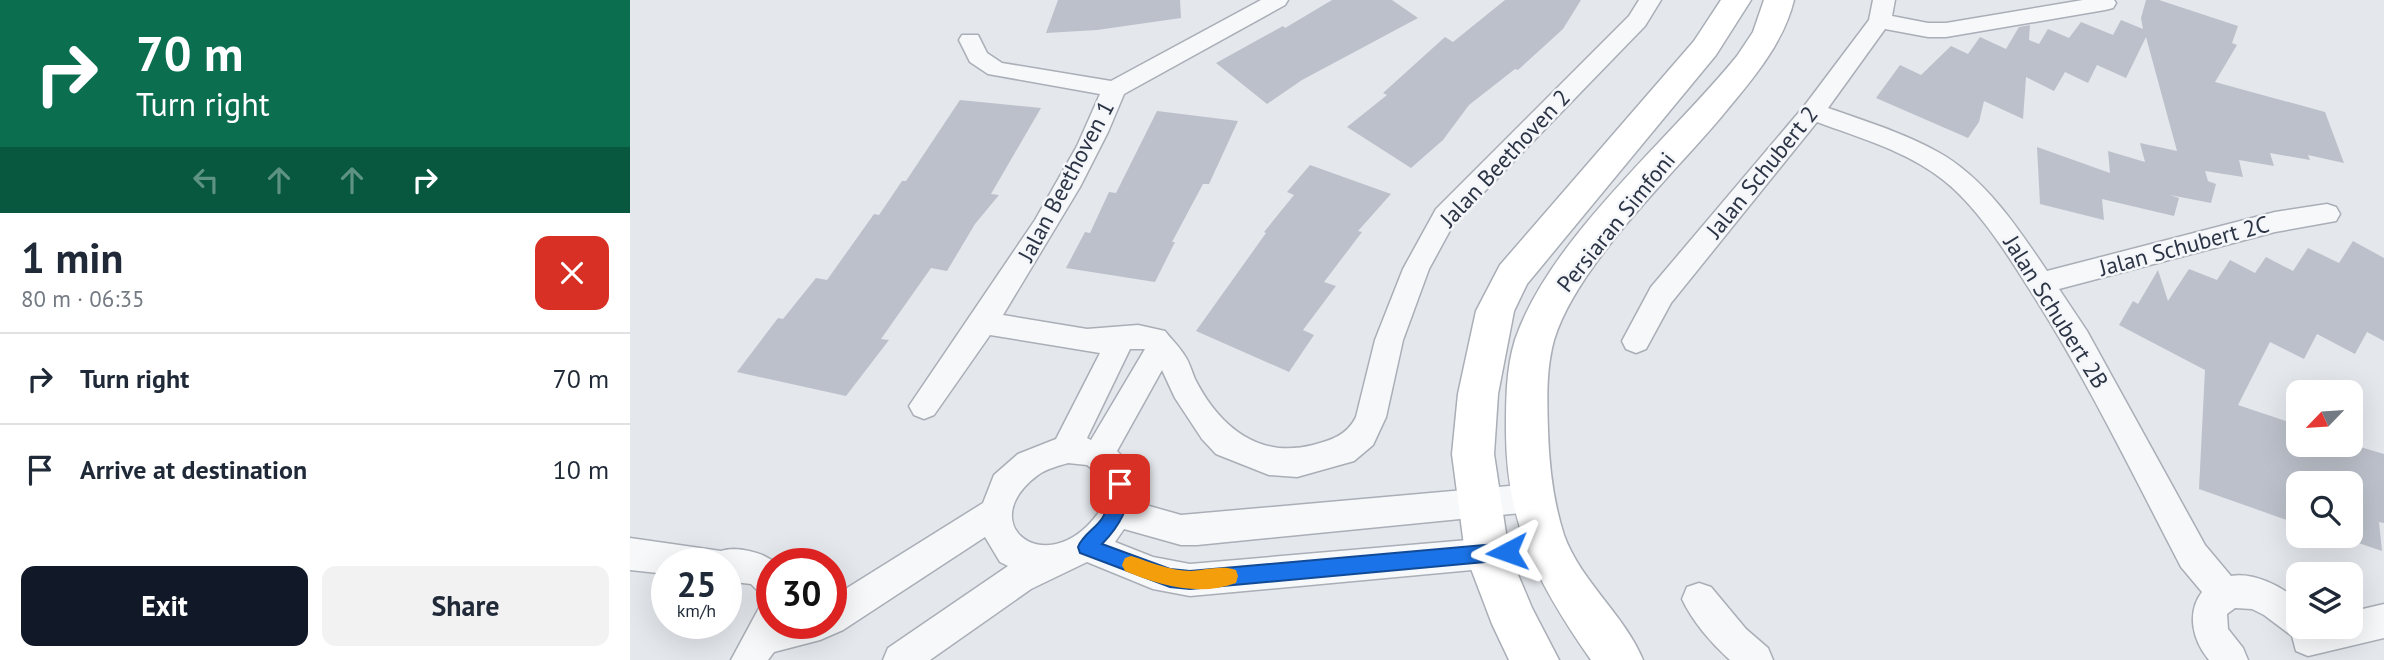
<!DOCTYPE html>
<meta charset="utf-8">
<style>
body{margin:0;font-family:"PT Sans",sans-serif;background:#f2f2f3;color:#1f2937;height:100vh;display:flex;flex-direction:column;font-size:26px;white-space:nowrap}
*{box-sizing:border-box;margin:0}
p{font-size:23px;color:#747a83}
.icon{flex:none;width:38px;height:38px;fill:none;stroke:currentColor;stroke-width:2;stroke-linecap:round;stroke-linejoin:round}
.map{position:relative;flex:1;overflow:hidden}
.details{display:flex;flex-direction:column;background:#fff;width:630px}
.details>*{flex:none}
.hud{background:#0b6e4f;color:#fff;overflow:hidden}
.needle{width:46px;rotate:245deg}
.controls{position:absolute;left:1656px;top:380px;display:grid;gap:14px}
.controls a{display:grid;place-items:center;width:77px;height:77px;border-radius:14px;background:#fff;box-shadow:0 7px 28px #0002;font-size:35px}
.speed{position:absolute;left:21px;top:548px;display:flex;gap:14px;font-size:35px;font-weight:700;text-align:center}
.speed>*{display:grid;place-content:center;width:91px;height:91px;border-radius:50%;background:#fff;box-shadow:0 7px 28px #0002;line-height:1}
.speed small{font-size:18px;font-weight:400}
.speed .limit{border:10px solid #d22;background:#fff;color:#111}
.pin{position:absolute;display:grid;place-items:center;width:60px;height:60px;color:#fff;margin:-30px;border-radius:14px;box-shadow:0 4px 10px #0006}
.me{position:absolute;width:77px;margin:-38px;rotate:266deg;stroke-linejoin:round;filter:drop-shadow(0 0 5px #0008)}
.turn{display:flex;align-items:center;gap:24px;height:147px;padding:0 21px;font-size:32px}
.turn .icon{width:91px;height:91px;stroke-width:2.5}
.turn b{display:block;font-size:49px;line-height:60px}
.lanes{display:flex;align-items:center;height:66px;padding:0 21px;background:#0003;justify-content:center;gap:35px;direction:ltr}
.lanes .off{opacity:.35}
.round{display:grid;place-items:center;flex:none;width:74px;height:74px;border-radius:14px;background:#f2f2f3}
.overview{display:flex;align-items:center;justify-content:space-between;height:119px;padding:0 21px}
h1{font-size:42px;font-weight:700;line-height:52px}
.primary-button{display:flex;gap:14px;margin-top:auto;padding:14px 21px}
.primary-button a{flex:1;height:80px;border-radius:14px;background:#111827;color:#fff;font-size:28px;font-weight:700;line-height:80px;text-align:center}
.primary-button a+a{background:#f2f2f3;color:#1f2937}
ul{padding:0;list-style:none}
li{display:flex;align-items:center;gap:21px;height:91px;padding:0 21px;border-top:2px solid #e0e1e3}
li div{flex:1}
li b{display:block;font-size:26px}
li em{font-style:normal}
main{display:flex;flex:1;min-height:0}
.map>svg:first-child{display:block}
.building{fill:#bbc0ca}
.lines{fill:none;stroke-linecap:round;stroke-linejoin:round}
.street-casing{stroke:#a9aeb7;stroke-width:3}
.secondary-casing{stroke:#a9aeb7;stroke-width:3}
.street{fill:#f7f8fa;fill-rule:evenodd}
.secondary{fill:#fff;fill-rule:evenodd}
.route{fill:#1a73e8;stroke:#114b97;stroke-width:2}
.slow{fill:#f59e0b}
.labels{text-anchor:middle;stroke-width:5;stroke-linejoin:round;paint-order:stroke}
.street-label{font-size:23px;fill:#2b3445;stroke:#f4f6f9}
</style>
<main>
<section class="details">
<div class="hud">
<div class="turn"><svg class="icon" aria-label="right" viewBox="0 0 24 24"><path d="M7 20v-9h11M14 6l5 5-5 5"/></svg><div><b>70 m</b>Turn right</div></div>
<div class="lanes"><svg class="icon off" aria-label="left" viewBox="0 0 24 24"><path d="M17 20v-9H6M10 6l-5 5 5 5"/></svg><svg class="icon off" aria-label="ahead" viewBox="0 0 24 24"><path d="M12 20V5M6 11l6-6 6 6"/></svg><svg class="icon off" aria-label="ahead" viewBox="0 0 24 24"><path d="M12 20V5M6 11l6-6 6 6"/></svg><svg class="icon" aria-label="right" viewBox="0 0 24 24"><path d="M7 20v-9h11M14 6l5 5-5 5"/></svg></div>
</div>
<div class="overview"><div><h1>1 min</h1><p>80 m · 06:35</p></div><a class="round" style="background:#d93025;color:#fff"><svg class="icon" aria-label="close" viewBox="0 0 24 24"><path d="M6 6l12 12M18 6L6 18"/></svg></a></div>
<ul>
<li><svg class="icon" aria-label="right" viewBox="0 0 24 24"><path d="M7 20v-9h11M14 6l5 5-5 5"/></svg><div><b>Turn right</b></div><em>70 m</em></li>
<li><svg class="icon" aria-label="arrive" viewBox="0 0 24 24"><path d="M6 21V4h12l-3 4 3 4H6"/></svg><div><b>Arrive at destination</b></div><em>10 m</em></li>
</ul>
<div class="primary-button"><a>Exit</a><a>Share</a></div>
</section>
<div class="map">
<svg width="1754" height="660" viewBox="0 0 1754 660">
<rect width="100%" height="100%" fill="#e4e7ec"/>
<g class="building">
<path d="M428,0H550L551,18L467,30L416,33Z"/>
<path d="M702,0H762L788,18L672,80L637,104L586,63L653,26L655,28Z"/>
<path d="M875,0H951L933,29L888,70L885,69L839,105L813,140L781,168L717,127L757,95L753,93L815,37L823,42Z"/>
<path d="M1516,0H1529L1608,26L1602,43L1607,45L1585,82L1695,112L1714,163L1678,155L1680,160L1640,153L1644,166L1609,160L1613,177L1575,171L1578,181L1586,184L1581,203L1540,195L1549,198L1544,216L1472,199L1474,220L1410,204L1407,147L1480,173L1478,151L1515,162L1510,143L1547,151L1516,37L1496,78L1467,65L1458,83L1435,72L1424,91L1396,77L1393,119L1354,101L1349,122L1338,138L1246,98L1270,65L1291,75L1321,46L1338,54L1350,37L1376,49L1389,27L1400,25L1399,40L1409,44L1418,29L1439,38L1451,22L1483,35L1491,20L1513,29L1511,18Z"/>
<path d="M330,100L411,108L361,194L369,195L345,224L317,271L301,268L251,339L259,340L216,396L107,372L148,318L153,319L186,278L197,280L244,214L249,215L272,181H276Z"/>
<path d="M527,111L608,121L579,184H573L542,242H545L525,282L436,268L455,232L460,233L479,192L486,193Z"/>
<path d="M680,165L761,194L728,231L732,232L694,282L706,286L673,330L684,335L659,372L566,331L636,233L634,232L664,195L657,192Z"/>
<path d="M1723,241L1754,258V341L1737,332L1725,354L1687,334L1674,359L1640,342L1608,405L1668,425V444H1720L1754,454V523L1749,522L1752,551L1708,536V540L1697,536H1720V483H1668V524L1569,489L1575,370L1489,325L1503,301L1508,304L1528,270L1538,301L1559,269L1587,280L1600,260L1625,273L1636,257L1663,271L1678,248L1709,263Z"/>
</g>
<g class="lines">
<defs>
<g id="street">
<path d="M631,0H658L655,5L494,94L478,132L450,187L373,315L457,329L508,325L535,331C541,339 549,346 555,356C560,363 562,373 566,381C590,427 629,459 683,445C702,440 717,435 726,417L745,340L773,269L806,209L999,16L1009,0H1031L1015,26L824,223L799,269L773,340L756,417L743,445L724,461L667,477L639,475L586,454L572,439L545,398L532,370L487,451C501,464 508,483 505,502L551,515L902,484L913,488L918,498L913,508L902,512L567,545H551L494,529L485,542L523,557L560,564L918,533L929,537L934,548L929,559L918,563L560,596L523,589L457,562L401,589L300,660H253L258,648L378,566L370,562L355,537L213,630L190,640L144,652L138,660H101L129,608L142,603V623H201V598L353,503L364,475L388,454L426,439L470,353L360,335L304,415L294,419L284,415L279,406L405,220L447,146L470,94L358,74L340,62L329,40L332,35H348L357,53L372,63L481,81ZM500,349H515L461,440L457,438ZM438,463L457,465L471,476C477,489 475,505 466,516C416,581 342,524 408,475C416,469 428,466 438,463Z"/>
<path d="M1243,0H1265L1262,16L1298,23H1316L1453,0H1484L1486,3L1483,8L1475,10L1316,37H1298L1255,29L1198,108C1235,121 1274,133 1308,152C1355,178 1388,228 1417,271L1645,212L1697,204L1706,207L1710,214L1706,221L1645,232L1429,289L1457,331L1575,545L1601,576C1624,572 1650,586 1668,600V626H1720V612L1754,604V638L1678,656L1666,651L1662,636L1634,615L1622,609L1605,608L1597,614L1598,629L1613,648L1618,660H1579C1563,641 1556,613 1572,592L1551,567C1502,473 1456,377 1398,287C1376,252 1346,205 1312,179C1276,151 1230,138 1187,122L1041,303L1016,349L1006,353L996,349L992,341L1021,287L1175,105L1239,20Z"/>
<path d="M0,538L91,551C106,546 135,552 146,564H142V598L130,593L121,584L96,581V564H37V574L0,570Z"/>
<path d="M1069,583L1081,587L1116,629L1138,648L1143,660H1100C1082,644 1062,621 1052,599L1057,587Z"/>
</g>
<g id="secondary">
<path d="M1091,0H1121L1086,55L897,284L884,311L868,394L864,454L879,553L902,608L929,660H879L862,624L835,553L822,454L828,394L846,311L870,265L1064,41Z"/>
<path d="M1134,0H1164C1153,45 1121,81 1092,116C1041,177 947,265 924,340C916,369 917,400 918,430C919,465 923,501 934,535C951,582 994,614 1013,660H961C908,584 876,525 876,430C876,400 876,369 885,340C919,239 1039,140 1107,56L1123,32Z"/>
</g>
</defs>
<use href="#street" class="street-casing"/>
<use href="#secondary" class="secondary-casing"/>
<use href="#street" class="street"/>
<use href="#secondary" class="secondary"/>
</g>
<path class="route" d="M490,476L496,479C506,501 487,529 472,544L540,569L560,571L877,543L884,545L887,552L884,558L877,560L560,589L540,587L450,553L448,547C453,534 467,528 473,517C480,504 478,491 484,479Z"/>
<path class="slow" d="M501,556C521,562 540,571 561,571C576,570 592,565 606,570L608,576L606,583C569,597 529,585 495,571L492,565L495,558Z"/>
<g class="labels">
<g class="street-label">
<text transform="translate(875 158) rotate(-47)" y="8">Jalan Beethoven 2</text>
<text transform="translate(1132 172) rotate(-51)" y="8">Jalan Schubert 2</text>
<text transform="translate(436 181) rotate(-62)" y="8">Jalan Beethoven 1</text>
<text transform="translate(986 222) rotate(-51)" y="8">Persiaran Simfoni</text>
<text transform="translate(1554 246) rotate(-15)" y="8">Jalan Schubert 2C</text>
<text transform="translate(1426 312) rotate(58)" y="8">Jalan Schubert 2B</text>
</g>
</g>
</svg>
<div class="controls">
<a><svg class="needle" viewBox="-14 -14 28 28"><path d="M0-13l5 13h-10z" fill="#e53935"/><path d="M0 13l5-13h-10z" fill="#747a83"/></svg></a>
<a><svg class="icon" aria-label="search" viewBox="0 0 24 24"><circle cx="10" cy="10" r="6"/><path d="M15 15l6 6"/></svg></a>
<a><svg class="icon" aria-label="layers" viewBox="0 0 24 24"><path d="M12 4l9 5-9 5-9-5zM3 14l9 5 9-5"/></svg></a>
</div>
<div class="speed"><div>25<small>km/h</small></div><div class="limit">30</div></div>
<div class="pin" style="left:490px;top:484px;background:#d93025"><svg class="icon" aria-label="arrive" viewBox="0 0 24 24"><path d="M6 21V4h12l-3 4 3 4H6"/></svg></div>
<svg class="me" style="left:877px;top:552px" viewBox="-20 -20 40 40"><path d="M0-17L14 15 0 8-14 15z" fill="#1a73e8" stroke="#fff" stroke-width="4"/></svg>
</div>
</main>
